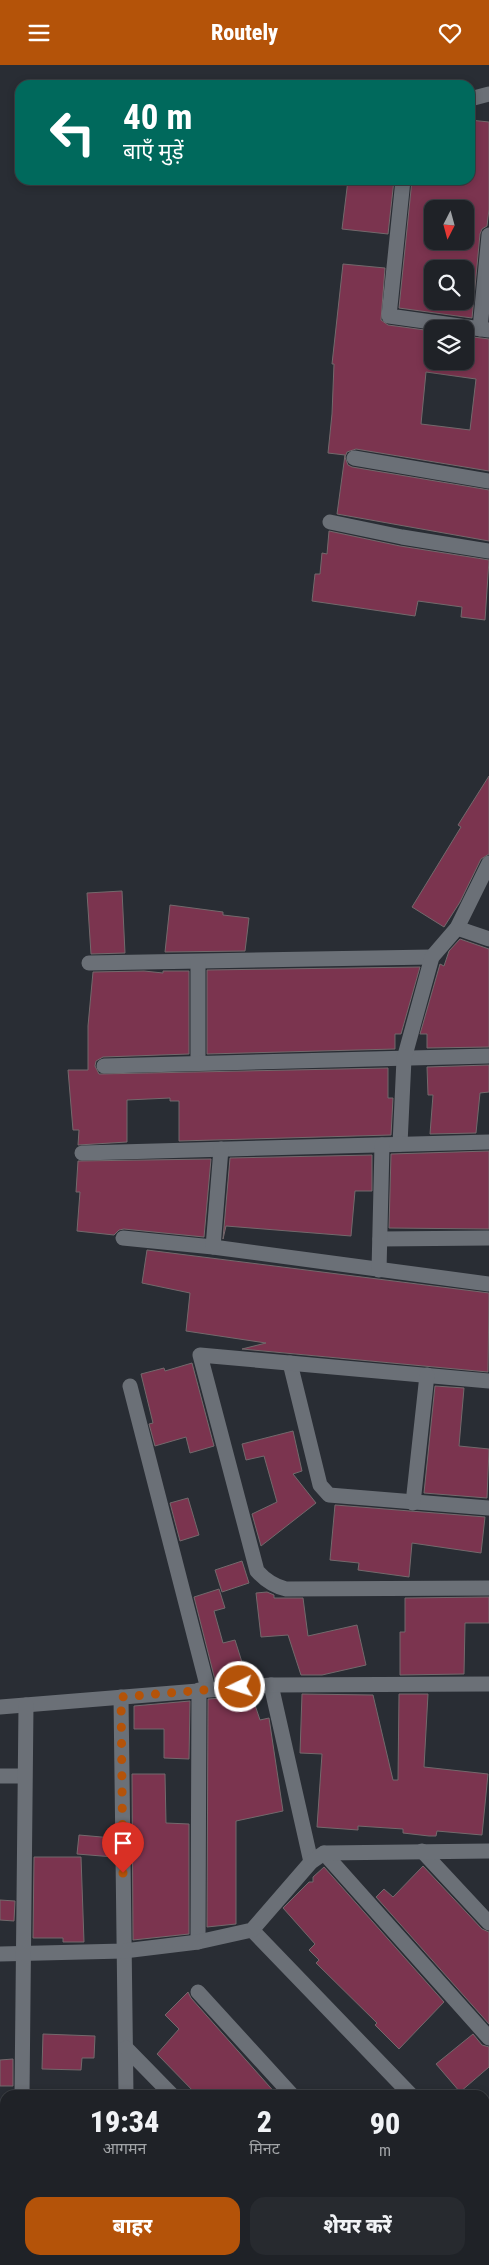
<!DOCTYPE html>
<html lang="hi">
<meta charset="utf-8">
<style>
body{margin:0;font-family:"Roboto Condensed","Noto Sans Devanagari",sans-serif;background:#272a2f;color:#f1f3f6;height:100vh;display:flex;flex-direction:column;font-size:19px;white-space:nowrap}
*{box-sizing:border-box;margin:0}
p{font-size:16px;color:#a1a4a7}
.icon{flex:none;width:28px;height:28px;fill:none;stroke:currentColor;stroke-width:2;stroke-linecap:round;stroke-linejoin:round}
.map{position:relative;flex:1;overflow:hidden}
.drawer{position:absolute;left:0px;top:2025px;width:490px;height:175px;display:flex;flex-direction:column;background:#1f2227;border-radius:15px 15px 0 0;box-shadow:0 2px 8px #0003,0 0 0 1px #3c3f44}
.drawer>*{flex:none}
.hud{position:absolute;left:15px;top:15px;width:460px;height:105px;border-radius:15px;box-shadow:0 2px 8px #0003,0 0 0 1px #3c3f44;background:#00695c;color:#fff;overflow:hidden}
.needle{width:32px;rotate:186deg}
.fabs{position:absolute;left:424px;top:135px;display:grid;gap:10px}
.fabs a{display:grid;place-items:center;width:50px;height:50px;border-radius:10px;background:#1f2227;box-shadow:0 2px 8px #0003,0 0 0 1px #3c3f44;font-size:25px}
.pin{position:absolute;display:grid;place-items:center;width:42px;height:42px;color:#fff;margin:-51px -21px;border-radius:50% 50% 50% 0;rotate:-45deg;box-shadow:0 0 5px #0007}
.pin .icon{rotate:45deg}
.me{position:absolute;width:55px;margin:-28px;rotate:266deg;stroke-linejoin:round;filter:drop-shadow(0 0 4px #0008)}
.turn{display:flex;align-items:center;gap:18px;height:105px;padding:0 25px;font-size:22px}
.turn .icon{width:65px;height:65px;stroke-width:2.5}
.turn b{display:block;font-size:35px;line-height:42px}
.eta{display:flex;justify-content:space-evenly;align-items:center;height:85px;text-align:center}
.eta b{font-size:30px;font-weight:800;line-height:35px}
.primary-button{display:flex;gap:10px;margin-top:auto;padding:10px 25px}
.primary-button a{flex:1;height:58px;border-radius:15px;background:#b45309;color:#fff;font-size:20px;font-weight:800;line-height:58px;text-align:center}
.primary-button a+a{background:#272a2f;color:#f1f3f6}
header{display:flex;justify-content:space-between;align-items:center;height:65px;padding:0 25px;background:#b45309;color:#fff;font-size:22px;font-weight:800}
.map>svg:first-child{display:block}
.building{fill:#7b344f;stroke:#73696c;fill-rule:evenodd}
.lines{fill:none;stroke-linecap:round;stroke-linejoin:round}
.minor{stroke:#6b7077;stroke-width:15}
.route{stroke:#b45309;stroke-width:9;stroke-dasharray:0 16.2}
</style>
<header><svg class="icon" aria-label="menu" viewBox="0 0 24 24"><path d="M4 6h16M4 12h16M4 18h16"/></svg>Routely<svg class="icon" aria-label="heart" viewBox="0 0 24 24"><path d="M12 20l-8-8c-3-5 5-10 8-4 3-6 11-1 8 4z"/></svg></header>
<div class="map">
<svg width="489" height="2200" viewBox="0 0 489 2200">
<rect width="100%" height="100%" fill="#292d34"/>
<g class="building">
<path d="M470,55L489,57V144L487,161L482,164L480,169L472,253L399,243L412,115H470ZM432,144H465V176H432ZM432,204H465V236H432Z"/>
<path d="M348,115H394L388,169L342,164Z"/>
<path d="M343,199L385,203L381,255L388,260L432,266L427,296H465V271L489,274V406L356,384L347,387L345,392L348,400L352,402L489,425V476L337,449L345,390L328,388L332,349L334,299H332ZM426,307L476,314L470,365L421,359Z"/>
<path d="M329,466L400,481L489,495L485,555L461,552L462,542L418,536L415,551L312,536L315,509H320L322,488L327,489Z"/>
<path d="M489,711V789L481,794L460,837L444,862L412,842L461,762L458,760Z"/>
<path d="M122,826L125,888L91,889L87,828Z"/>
<path d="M170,840L223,847V850L249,853L245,886L165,887Z"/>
<path d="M460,874L489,884V982L427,983V969H420L440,899L444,901L449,886Z"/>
<path d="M420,902L401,969H395V984L207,989V905Z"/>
<path d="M144,906L163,908V906H189V989L103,992L96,996L95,1001L99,1009L388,1003V1033H393L391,1070L179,1076V1036H170V1033L127,1035V1077L78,1080L79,1065H73L68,1005H88V961L93,907Z"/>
<path d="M489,1000V1027L480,1028L476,1068L430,1069L433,1030H428L427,1002Z"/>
<path d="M489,1086V1164L389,1163L391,1089Z"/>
<path d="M372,1090V1126H355L351,1171L226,1161L223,1174L230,1093Z"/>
<path d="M211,1094L204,1172L124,1164L119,1165L114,1170L77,1166L80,1127H76L78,1096Z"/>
<path d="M147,1185L489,1228L488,1307L242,1284L266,1278L186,1266L190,1228L142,1218Z"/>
<path d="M192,1298L214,1381L190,1388L186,1372L155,1381L149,1359L153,1358L141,1309L164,1303L165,1306Z"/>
<path d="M435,1321L464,1323L459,1381L489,1384L487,1433L424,1428Z"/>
<path d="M293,1366L302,1406L293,1409L316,1438L261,1481L252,1449L277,1437L264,1391L246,1395L242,1379Z"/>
<path d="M188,1433L199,1470L180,1476L170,1438Z"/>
<path d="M335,1440L485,1452L481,1488L412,1478L409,1512L358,1505L359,1498L330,1495Z"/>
<path d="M242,1496L249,1518L222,1527L215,1505Z"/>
<path d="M219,1524L225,1543L214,1546L223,1578L235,1575L247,1613L215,1615L194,1532Z"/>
<path d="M267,1527L274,1530V1533H303L308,1571L357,1560L366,1600L322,1610H301L288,1570L261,1572L256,1528Z"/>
<path d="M489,1532V1558H465L464,1609L400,1610V1567H405V1533Z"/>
<path d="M302,1629L373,1630L393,1715H398L399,1629H428L424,1702L488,1709L482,1770L437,1766L436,1771H429L403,1768V1764L358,1761V1765L317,1762L322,1689L300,1688Z"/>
<path d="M252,1631L260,1655L269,1653L283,1746L236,1756V1859L207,1862L208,1634Z"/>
<path d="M190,1636L189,1694L164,1693V1664H134V1641Z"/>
<path d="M132,1709H165L166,1758L189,1759V1869L133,1875Z"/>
<path d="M79,1770L113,1773L114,1792L77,1789Z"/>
<path d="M34,1792H81L84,1877H63V1873H33Z"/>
<path d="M423,1801L482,1864L489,1867V1959L376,1832L384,1824L393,1832Z"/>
<path d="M324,1802L444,1937L399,1984L375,1960L377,1958L316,1898L319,1895L309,1885L315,1879L283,1843L309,1817H313V1812Z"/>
<path d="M0,1835L15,1836L14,1856L0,1855Z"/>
<path d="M188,1927L191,1933L277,2030H197L157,1989L179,1964L165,1950Z"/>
<path d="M43,1969L95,1971L94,1993H82L81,2005L42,2004Z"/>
<path d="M473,1969L482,1980L489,1982V2002L460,2027L436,1999Z"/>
<path d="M13,1994V2021H0V1995Z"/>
</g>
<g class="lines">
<g class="minor">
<path d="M470,34L489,29"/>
<path d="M403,115L389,251L489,265"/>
<path d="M480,264L489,170"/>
<path d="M354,393L489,416"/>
<path d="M330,457L402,472L489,486"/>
<path d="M457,863L489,874"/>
<path d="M89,898L432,892"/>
<path d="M198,898V998"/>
<path d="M104,1001L489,991"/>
<path d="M400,1079L404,994L432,892L457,863L489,798"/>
<path d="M82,1088L489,1077"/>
<path d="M123,1173L213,1182L489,1219"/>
<path d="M380,1174L489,1173"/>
<path d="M213,1182L221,1084"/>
<path d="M379,1205L382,1080"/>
<path d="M290,1298L320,1420L329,1430L489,1443"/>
<path d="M489,1316L200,1290L257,1506C265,1515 273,1521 286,1524L489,1523"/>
<path d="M130,1321L208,1624"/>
<path d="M413,1438L427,1310"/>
<path d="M271,1620L311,1797"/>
<path d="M121,1632L126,2030"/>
<path d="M0,1642L271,1620L489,1619"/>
<path d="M0,1711H24"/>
<path d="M422,1786L489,1858"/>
<path d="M324,1788L489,1973"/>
<path d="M252,1865L411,2030"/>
<path d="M198,1877L199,1625"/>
<path d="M0,1889L124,1886L198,1877L252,1865L311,1797L324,1788L489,1786"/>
<path d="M198,1927L292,2030"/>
<path d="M126,1983L172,2030"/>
<path d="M22,2030L26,1640"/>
<path d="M485,2108L489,2112"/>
<path d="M485,2165L489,2158"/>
<path d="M128,2195V2200"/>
<path d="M202,2195L207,2200"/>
<path d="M336,2195L341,2200"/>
<path d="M444,2195L448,2200"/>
<path d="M20,2200V2195"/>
<path d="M467,2200L470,2195"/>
</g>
</g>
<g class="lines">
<path class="route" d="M123,1808L121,1632L240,1622"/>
</g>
</svg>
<div class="fabs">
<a><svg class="needle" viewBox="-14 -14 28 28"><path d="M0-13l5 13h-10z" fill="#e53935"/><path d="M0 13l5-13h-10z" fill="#a1a4a7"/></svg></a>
<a><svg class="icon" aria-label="search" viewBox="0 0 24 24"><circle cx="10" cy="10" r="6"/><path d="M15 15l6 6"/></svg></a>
<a><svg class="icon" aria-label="layers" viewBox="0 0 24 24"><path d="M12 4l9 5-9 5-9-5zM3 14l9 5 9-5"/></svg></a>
</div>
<div class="pin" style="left:123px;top:1808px;background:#d93025"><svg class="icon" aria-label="arrive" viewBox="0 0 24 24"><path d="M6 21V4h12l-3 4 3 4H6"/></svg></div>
<svg class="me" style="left:240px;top:1622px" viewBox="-20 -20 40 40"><circle r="17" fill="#b45309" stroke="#fff" stroke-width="3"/><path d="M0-11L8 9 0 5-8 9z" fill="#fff"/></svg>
<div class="hud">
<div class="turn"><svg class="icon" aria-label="left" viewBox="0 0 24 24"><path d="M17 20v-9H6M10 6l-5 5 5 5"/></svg><div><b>40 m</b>बाएँ मुड़ें</div></div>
</div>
<section class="drawer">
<div class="eta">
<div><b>19:34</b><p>आगमन</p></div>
<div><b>2</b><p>मिनट</p></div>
<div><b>90</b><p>m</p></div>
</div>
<div class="primary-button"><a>बाहर</a><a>शेयर करें</a></div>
</section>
</div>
